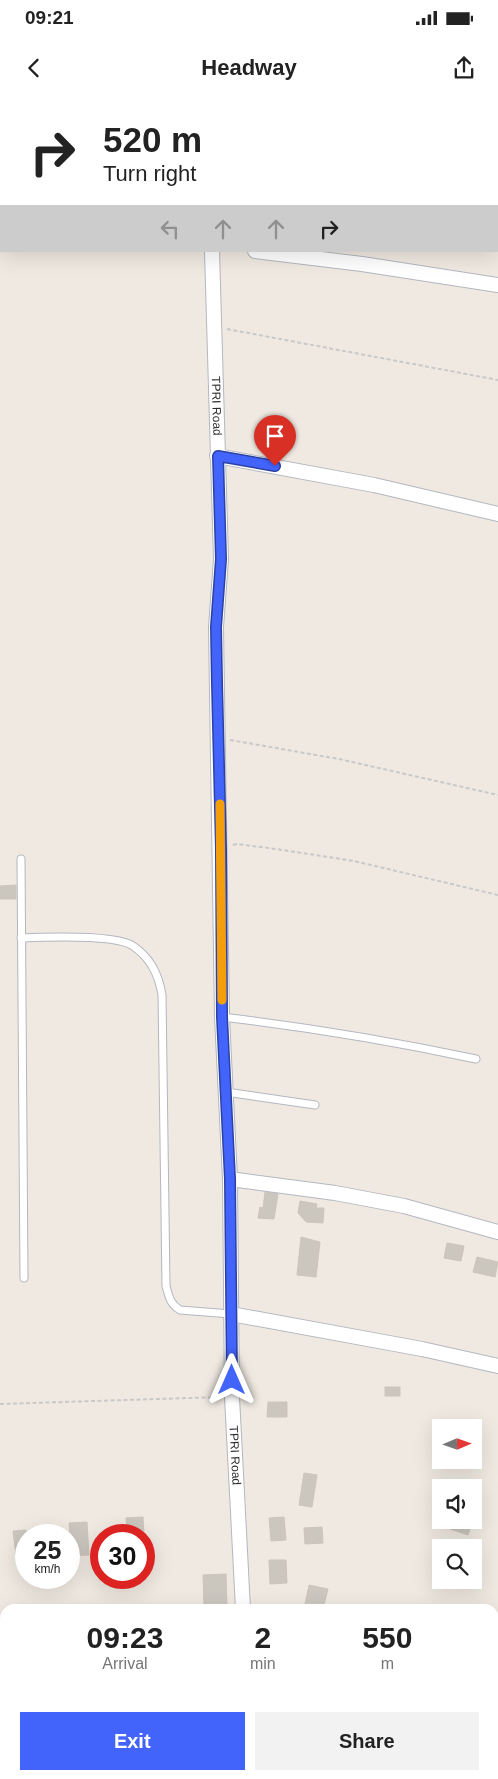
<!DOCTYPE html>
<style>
body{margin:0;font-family:Helvetica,sans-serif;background:#f2f2f2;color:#222;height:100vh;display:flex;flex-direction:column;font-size:19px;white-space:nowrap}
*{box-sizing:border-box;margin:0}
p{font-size:16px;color:#767676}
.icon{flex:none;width:28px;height:28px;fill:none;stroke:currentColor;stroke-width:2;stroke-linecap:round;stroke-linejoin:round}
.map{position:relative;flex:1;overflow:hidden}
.side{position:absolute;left:0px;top:1504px;width:499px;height:176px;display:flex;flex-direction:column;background:#fff;border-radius:15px 15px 0 0;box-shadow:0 5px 20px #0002}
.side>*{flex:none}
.banner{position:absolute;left:0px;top:0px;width:499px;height:152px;box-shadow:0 5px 20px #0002;background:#fff;color:#222;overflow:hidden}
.needle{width:32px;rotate:88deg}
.tools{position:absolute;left:432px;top:1319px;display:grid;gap:10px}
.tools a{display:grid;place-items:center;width:50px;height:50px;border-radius:0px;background:#fff;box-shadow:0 5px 20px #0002;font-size:25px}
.speed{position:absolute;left:15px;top:1424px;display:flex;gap:10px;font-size:25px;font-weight:700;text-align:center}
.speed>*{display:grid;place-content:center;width:65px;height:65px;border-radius:50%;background:#fff;box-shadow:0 5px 20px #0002;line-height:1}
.speed small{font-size:12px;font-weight:400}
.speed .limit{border:8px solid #d22;background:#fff;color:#111}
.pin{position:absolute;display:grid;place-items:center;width:42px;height:42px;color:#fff;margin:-51px -21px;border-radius:50% 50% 50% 0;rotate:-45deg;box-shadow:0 0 5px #0007}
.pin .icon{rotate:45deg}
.me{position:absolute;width:55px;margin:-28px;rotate:0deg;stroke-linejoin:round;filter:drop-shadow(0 0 4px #0008)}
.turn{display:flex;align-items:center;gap:18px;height:105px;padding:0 20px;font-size:22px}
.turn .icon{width:65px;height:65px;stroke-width:2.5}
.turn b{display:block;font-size:35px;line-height:42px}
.lanes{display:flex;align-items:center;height:48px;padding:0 20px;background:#0003;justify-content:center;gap:25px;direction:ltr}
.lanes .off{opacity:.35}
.eta{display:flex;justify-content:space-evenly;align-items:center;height:85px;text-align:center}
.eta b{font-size:30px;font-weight:700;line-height:35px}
.action{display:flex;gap:10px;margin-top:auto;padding:10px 20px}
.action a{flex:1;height:58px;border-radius:0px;background:#4264fb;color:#fff;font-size:20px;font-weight:700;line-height:58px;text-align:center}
.action a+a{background:#f2f2f2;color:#222}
.status{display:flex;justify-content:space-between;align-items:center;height:35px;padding:0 25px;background:#fff;direction:ltr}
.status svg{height:14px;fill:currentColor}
header{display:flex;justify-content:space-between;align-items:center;height:65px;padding:0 20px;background:#fff;font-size:22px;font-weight:700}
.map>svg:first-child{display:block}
.building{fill:#cbc7bf;stroke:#cbc5ba}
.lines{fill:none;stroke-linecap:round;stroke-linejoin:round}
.lane-casing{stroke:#b4b7c1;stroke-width:9}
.street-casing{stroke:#b4b7c1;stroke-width:16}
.path{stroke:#c9c9c9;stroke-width:2;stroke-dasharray:4 2.5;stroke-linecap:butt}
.lane{stroke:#fff;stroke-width:7}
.street{stroke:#fff;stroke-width:14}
.route-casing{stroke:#2b41a3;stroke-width:12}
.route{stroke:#4264fb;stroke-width:9}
.slow{stroke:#f59e0b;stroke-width:9}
.labels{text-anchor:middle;stroke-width:4.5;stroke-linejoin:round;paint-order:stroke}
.street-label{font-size:12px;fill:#2e2e2e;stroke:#fff}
</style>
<div class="status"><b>09:21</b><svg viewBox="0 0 49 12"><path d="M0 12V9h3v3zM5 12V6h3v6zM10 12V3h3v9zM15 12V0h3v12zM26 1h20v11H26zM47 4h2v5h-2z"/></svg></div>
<header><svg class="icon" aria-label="back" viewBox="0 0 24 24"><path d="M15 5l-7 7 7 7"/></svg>Headway<svg class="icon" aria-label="share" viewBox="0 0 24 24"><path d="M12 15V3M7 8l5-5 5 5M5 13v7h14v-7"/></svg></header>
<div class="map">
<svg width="498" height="1679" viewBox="0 0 498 1679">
<rect width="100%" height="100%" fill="#efe9e1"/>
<g class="building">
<path d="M16,785V799H0V786Z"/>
<path d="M265,1092L278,1094L274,1119L258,1118L260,1107L263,1108Z"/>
<path d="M300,1101L317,1104L316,1108H324L323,1123L306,1122L298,1113Z"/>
<path d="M301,1137L320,1142L316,1177L297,1175Z"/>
<path d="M447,1143L464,1146L461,1161L444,1158Z"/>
<path d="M477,1157L498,1162L495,1177L473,1172Z"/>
<rect x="385" y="1287" width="15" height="9"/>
<path d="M268,1302H287V1317H267Z"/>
<path d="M304,1373L317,1375L312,1407L299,1405Z"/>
<path d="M143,1417L144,1435H127L126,1418Z"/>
<path d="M284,1417L286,1440L271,1441L269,1418Z"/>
<path d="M453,1420H473L468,1435L450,1429Z"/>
<path d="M87,1422L89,1455L71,1456L69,1423Z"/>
<path d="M322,1427L323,1443L305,1444L304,1428Z"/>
<path d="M26,1430V1463L17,1464L13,1431Z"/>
<path d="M269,1460H286L287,1483L270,1484Z"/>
<path d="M226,1474L227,1507L204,1508L203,1475Z"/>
<path d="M309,1485L328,1489L323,1509H304Z"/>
</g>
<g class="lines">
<defs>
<g id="lane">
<path d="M21,759L24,1178"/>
<path d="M21,838C45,837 116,834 133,846C151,858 159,876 162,895L166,1186C169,1197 170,1204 180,1210L231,1214"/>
<path d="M222,917C307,927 392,941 476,959"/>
<path d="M226,992L315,1005"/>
</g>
<g id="street">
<path d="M210,0V1"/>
<path id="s1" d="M212,151L221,459L216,527L222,917L230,1079L232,1297L243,1509"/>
<path d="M255,151L362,164L498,185"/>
<path d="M217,356L374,385L498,414"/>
<path d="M230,1079L335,1093L404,1106L498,1132"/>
<path d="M231,1214L422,1249L498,1266"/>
<path d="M251,1675V1679"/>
</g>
</defs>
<use href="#lane" class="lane-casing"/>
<use href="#street" class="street-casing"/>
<g class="path">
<path d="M0,118L1,119"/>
<path d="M227,229L498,280"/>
<path d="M230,640L339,659L498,695"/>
<path d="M233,745L237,744L276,749L354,761L498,795"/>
<path d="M0,1304L220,1297"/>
<path d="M0,1546H5"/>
</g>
<use href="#lane" class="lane"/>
<use href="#street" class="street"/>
</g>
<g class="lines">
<defs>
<path id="route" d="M232,1280L230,1079L222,917L221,749L217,583L216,527L221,459L218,356L275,366"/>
</defs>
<use href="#route" class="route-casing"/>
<use href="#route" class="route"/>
<path class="slow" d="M220,704L222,900"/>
</g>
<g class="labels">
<g class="street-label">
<text dy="4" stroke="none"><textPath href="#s1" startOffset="155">TPRI Road</textPath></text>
<text dy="4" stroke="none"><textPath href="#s1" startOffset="1205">TPRI Road</textPath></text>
</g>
</g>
</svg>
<div class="tools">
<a><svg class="needle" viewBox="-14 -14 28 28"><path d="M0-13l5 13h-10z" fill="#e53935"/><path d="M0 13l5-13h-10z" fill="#767676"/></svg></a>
<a><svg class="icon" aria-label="sound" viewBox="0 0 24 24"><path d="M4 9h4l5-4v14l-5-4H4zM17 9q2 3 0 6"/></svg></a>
<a><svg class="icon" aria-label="search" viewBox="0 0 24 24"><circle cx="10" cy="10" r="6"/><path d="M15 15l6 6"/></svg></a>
</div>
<div class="speed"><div>25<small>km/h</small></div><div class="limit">30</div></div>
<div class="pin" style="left:275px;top:366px;background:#d93025"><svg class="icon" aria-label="arrive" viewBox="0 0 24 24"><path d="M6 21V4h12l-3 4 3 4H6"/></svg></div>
<svg class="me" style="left:232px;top:1280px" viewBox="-20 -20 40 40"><path d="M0-17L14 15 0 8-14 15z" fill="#4264fb" stroke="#fff" stroke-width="4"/></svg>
<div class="banner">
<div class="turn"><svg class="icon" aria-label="right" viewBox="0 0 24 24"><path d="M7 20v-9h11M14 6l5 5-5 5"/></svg><div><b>520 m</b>Turn right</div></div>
<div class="lanes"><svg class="icon off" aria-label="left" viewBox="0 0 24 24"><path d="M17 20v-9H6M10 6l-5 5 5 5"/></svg><svg class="icon off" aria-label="ahead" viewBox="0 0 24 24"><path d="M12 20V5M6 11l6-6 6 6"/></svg><svg class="icon off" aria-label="ahead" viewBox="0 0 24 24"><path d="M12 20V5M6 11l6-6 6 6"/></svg><svg class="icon" aria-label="right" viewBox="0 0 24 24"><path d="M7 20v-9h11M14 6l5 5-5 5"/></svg></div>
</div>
<section class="side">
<div class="eta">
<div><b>09:23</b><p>Arrival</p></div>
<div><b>2</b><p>min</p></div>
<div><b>550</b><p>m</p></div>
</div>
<div class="action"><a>Exit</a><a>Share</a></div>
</section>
</div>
